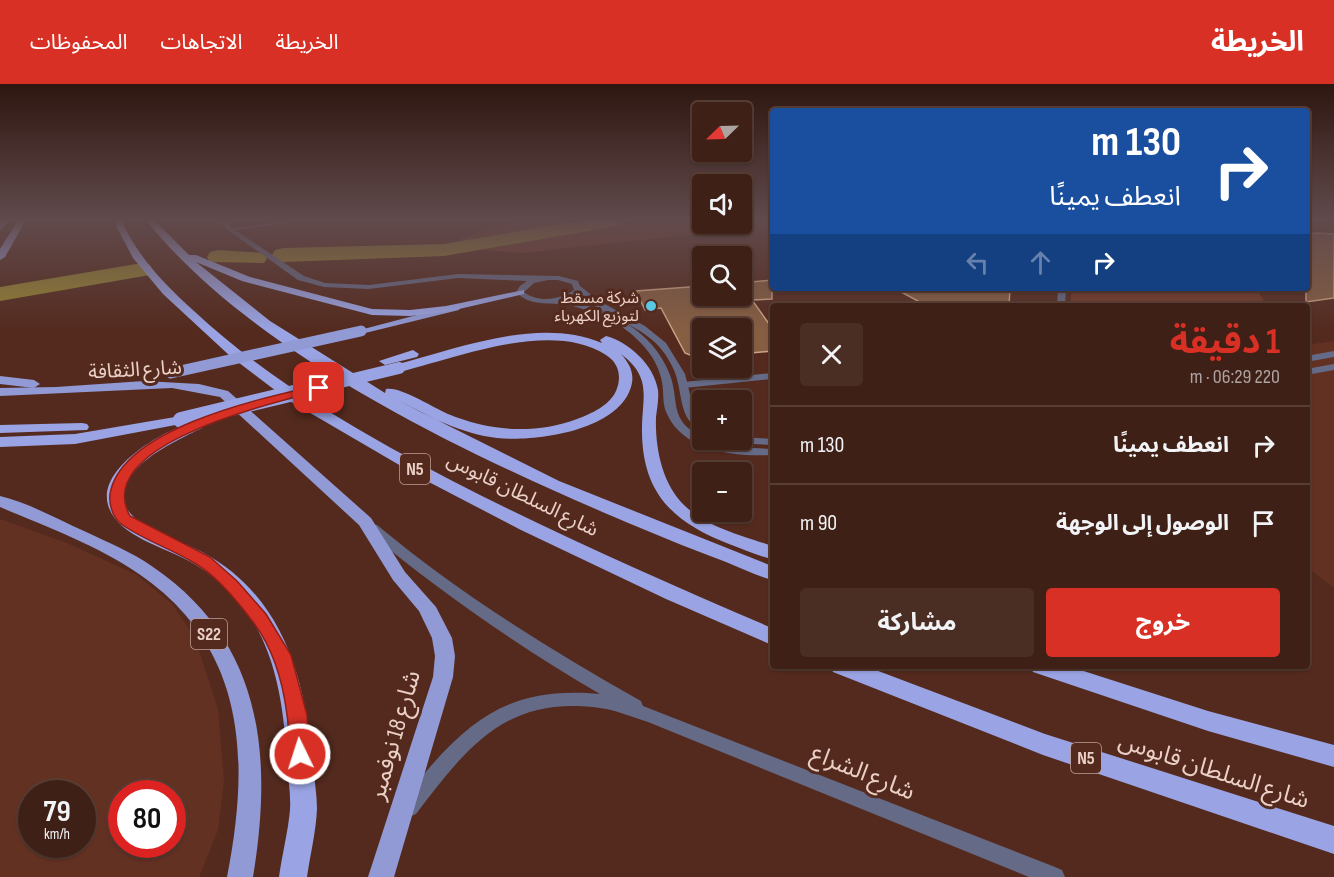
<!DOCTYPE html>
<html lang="ar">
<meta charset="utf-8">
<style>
body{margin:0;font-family:"Sofia Sans Condensed","Noto Sans Arabic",sans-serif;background:#4a2d23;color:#f1f3f6;direction:rtl;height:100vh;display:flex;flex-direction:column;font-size:22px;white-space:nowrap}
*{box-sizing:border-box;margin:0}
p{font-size:20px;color:#ada3a1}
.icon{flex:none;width:33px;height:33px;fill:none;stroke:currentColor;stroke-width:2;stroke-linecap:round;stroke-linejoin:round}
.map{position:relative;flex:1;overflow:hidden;direction:ltr}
.side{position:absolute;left:770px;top:219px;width:540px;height:366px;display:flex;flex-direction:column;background:#3f2016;border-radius:6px;box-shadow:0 2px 4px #0004,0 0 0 2px #583e35;direction:rtl}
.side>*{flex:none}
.guide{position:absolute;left:770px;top:24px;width:540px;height:183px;border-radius:6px;box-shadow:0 2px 4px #0004,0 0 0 2px #583e35;direction:rtl;background:#1a4fa0;color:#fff;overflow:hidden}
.needle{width:39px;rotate:247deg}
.controls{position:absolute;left:692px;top:18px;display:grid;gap:12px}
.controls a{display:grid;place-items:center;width:60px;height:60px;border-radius:6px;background:#3f2016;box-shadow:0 2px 4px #0004,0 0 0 2px #583e35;font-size:30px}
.speed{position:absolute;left:18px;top:696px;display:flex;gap:12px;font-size:30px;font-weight:700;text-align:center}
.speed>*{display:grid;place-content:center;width:78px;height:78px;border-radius:50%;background:#3f2016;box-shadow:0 2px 4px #0004,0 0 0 2px #583e35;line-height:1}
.speed small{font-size:15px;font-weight:400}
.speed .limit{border:9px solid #d22;background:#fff;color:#111}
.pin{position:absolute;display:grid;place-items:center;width:51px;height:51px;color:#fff;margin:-26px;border-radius:12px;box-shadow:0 3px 9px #0006}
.me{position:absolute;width:66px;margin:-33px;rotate:356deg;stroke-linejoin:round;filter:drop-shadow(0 0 4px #0008)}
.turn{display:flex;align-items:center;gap:21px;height:126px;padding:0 30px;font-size:27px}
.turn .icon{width:78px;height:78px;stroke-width:2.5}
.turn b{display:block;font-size:42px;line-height:51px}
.lanes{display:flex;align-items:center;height:57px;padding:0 30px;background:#0003;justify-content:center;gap:30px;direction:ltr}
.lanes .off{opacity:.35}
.round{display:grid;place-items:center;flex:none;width:63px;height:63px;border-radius:6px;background:#4a2d23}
.overview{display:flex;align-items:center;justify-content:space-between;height:102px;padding:0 30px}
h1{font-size:36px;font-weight:700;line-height:45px;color:#d93025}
.button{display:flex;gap:12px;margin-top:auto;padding:12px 30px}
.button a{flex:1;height:69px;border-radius:6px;background:#d93025;color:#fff;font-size:24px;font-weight:700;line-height:69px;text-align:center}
.button a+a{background:#4a2d23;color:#f1f3f6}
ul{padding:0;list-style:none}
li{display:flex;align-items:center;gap:18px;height:78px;padding:0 30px;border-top:2px solid #583e35}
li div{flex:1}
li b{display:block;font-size:22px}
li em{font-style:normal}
header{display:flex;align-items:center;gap:36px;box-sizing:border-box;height:84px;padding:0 30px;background:#d93025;color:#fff}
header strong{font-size:28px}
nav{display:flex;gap:33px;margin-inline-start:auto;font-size:21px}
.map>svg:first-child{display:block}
.built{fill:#633122;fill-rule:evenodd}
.green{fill:#723827}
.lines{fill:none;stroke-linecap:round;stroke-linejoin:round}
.river{fill:#958332;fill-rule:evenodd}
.building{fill:#865e42;stroke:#cfa485;stroke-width:1.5}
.minor{fill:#656a87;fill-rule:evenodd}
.tertiary{fill:#656a87;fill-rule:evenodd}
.primary{fill:#919ad5;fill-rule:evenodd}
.trunk{fill:#9aa4e4;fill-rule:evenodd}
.primary-bridge{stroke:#919ad5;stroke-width:11}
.trunk-bridge-far1{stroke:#9aa4e4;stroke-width:12}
.trunk-bridge{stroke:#9aa4e4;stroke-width:16}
.route{fill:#d93025;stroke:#8d1f18;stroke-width:1.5}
.poi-dot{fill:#59c8e4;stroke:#542a1e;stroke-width:2}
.labels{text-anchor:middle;stroke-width:6;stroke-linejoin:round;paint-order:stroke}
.far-poi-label{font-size:16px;fill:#ebd0c7;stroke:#542a1e;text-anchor:end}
.shield{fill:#542a1e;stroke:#be9e94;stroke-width:1.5}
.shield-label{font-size:18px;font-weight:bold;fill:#ebd0c7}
.street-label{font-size:20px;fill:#ebd0c7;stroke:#542a1e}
.near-street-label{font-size:24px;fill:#ebd0c7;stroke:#542a1e}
</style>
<header>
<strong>الخريطة</strong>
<nav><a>الخريطة</a><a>الاتجاهات</a><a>المحفوظات</a></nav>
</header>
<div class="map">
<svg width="1334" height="793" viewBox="0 0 1334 793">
<rect width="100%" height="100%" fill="#542a1e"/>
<g class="built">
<path d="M1334,257V504L1307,483L1306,261Z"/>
<path d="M0,435L67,459L137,491L172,520L195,554L218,625L224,697L218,746L199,793H0ZM32,710H82V760H32ZM122,710H172V760H122Z"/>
</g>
<g class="green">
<path d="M515,136H702V140H741V136H772V142L522,169L474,165L459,155Z"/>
<path d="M1072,204H1256L1267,222H1070Z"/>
</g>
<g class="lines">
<g class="river">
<path d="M585,136H627L617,142L444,172L283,178L275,176L272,171L275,166L283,164L444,160Z"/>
<path d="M218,166L264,169L267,174L264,179L210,178L207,173L210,168Z"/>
<path d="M142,179L150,181L153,186L150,191L0,217V203Z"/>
</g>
</g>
<g class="building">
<path d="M1319,149L1334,150V214L1306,218V150Z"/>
<path d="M772,196V215L752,216L772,244V267L741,270V244H702V276L685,269L661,224L645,226L636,207L702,202V212H741V199Z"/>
<path d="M894,204H1010L1009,222H927Z"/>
</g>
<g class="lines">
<g class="minor">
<path d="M293,136H308L230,147L227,145Z"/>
<path d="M1058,204H1066L1065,222H1057Z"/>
<path d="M772,289V295L684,304L679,301L684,298Z"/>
</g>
<g class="tertiary">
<path d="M218,136H224L232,144L304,192L325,199L369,201L458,190L559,192L578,197L580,202L599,217L645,242L666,259L685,290L694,327L702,337V346C681,339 682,313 677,295C675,286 670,278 665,270C644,239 604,236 580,209L566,216C610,226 653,246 670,291C680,318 668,336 702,353V356L733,363L772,365V371C737,373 684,368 667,330C662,320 664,309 662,298C658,274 639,254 619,241C604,231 585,225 568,221C550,218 530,223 516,208L520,202L527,197L458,194L369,205L324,203L298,196L228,146ZM548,196H558L572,200L574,206C560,216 538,219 524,208L534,199Z"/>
<path d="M1334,267V273L1306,278V272Z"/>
<path d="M1334,280V286L1306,291V285Z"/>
<path d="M741,353L772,355V361L733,359L727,356H741Z"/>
<path d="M372,440L377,441C459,509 548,565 641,617L643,622L1055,783L1062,786L1065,793H1029L648,638C632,633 616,626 600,624C506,611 467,663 416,730L409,733L402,730L399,724C406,709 419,696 430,683C480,625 523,603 600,610C518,562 440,508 367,447L365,444Z"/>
</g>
<g class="primary">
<path d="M1,136H9L0,147Z"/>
<path d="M455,221L460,224L459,226L361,250L356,247Z"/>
<path d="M0,292L34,296L40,300L34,304L0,300Z"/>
<path d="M144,297L199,300L228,307L371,434L405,488L436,523L452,554L455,572L453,593L394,793H368L433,593L435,572L432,554L419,527L393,496L359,441L220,313L172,304L0,312V304L56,303Z"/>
<path d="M0,412C29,419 57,435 84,447C107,458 132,468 153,483C263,558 273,672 253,793H227C250,676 247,564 139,490C97,461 47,443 0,423Z"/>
</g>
<g class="trunk">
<path d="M0,136H8L0,141Z"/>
<path d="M18,136H26L5,173L0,176V165Z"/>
<path d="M113,136H121C138,173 164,200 194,227C254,283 320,324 391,364C514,432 643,489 772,544V561L666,515L521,446L425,396L288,316L230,272L163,210L133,174Z"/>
<path d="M146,136H154L189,171H196L250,193L372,225L410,226L446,222L524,206V210L446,228L410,232L372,231L242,197L196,178L270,237L385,309L386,305C400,302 434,324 448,330C489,347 534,351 577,335C591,330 610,321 616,307C622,293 619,279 606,271C552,235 456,274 399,288L392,284L394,281C458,265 537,232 602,259L600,256L606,252C629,258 654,281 658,306C659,315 657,324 656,333C655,364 662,400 685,422C708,444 744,452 772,462V475C758,472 743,465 729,460C675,439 643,411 642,349C641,315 654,295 621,270C630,280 635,290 631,303C618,347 535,358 497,354C462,350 430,333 399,317L559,397L772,482V496C757,492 741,484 726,478C696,467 667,455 638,443C478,376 255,273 146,136Z"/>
<path d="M413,266L419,270L417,273L385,281L379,277Z"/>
<path d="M181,332L186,333L188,336L186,339L75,360L0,363V353L75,350Z"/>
<path d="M197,337L204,341L202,344C176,357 113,384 126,422C133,443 184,458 202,468C284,512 305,595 313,680C314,695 317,710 317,725C316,748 310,771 307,793H279C282,771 288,748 290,726C291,710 288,695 287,680C283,598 268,520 189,477C164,463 117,452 108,421C97,383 167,344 197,337Z"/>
<path d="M82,339L87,340L89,343L87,346L0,349V341Z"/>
<path d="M830,582H865L1045,650L1334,742V770L1043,671L833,588Z"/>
<path d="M1030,582H1068L1208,627L1334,661V683L1208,647L1033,588Z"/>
</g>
<path class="primary-bridge" d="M171,289L361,247"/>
<path class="trunk-bridge-far1" d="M291,310L399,284"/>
<path class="trunk-bridge" d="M181,336L298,308"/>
</g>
<linearGradient id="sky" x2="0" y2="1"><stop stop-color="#2e1710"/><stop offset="0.55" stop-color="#614a4c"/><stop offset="1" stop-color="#614a4c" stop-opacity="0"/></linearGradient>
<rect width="1334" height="247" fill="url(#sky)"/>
<path class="route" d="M319,301L323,302V306C277,318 90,360 130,432L210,473L237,497L266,530L291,571L307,631L310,670L307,676L300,679L292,676C286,663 290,646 287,631C283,599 273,564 253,538C238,518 218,493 196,480C174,466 139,454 120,439C112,432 109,420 110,410C121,344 263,314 319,301Z"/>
<circle class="poi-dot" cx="651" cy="222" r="6"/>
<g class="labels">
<g class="far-poi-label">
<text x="639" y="219">شركة مسقط<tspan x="639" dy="18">لتوزيع الكهرباء</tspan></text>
</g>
<g class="shield">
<rect x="400" y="370" width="30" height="30" rx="4.5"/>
<rect x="191" y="535" width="36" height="30" rx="4.5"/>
<rect x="1071" y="659" width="30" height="30" rx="4.5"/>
</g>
<g class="shield-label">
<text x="415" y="391">N5</text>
<text x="209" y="556">S22</text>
<text x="1086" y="680">N5</text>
</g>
<g class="street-label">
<text transform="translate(135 285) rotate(-3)" y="7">شارع الثقافة</text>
<text transform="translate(523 410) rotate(26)" y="7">شارع السلطان قابوس</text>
</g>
<g class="near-street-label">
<text transform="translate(394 651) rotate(-74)" y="8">شارع 18 نوفمبر</text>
<text transform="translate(1214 686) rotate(18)" y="8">شارع السلطان قابوس</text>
<text transform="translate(863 688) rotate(22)" y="8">شارع الشراع</text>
</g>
</g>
</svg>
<div class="controls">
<a><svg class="needle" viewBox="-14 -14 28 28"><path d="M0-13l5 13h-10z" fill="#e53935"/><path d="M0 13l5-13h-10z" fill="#ada3a1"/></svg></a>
<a><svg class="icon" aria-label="sound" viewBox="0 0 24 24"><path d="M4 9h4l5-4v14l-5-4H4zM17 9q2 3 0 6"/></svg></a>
<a><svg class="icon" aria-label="search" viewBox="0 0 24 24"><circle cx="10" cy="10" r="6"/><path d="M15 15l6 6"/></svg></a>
<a><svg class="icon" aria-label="layers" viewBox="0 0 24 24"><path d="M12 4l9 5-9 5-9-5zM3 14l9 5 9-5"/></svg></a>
<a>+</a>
<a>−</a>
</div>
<div class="speed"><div>79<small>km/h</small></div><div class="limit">80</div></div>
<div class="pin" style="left:319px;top:304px;background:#d93025"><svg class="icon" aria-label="arrive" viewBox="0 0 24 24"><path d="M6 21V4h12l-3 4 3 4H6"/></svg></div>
<svg class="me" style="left:300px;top:670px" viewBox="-20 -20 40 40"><circle r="17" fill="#d93025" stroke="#fff" stroke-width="3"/><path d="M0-11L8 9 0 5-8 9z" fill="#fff"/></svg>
<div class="guide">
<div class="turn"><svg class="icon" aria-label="right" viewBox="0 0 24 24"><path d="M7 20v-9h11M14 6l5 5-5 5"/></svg><div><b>130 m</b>انعطف يمينًا</div></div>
<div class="lanes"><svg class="icon off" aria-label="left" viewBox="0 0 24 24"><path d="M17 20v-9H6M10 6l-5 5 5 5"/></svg><svg class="icon off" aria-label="ahead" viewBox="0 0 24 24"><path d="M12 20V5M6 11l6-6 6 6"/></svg><svg class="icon" aria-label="right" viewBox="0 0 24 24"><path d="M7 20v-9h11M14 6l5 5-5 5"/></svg></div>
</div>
<section class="side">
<div class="overview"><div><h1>1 دقيقة</h1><p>220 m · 06:29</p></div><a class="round"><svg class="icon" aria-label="close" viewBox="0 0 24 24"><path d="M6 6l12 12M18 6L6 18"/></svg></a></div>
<ul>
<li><svg class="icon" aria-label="right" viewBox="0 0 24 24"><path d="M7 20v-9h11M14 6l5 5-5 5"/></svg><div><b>انعطف يمينًا</b></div><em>130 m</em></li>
<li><svg class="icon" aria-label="arrive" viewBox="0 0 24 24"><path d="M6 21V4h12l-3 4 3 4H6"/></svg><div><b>الوصول إلى الوجهة</b></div><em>90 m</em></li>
</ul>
<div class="button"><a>خروج</a><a>مشاركة</a></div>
</section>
</div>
